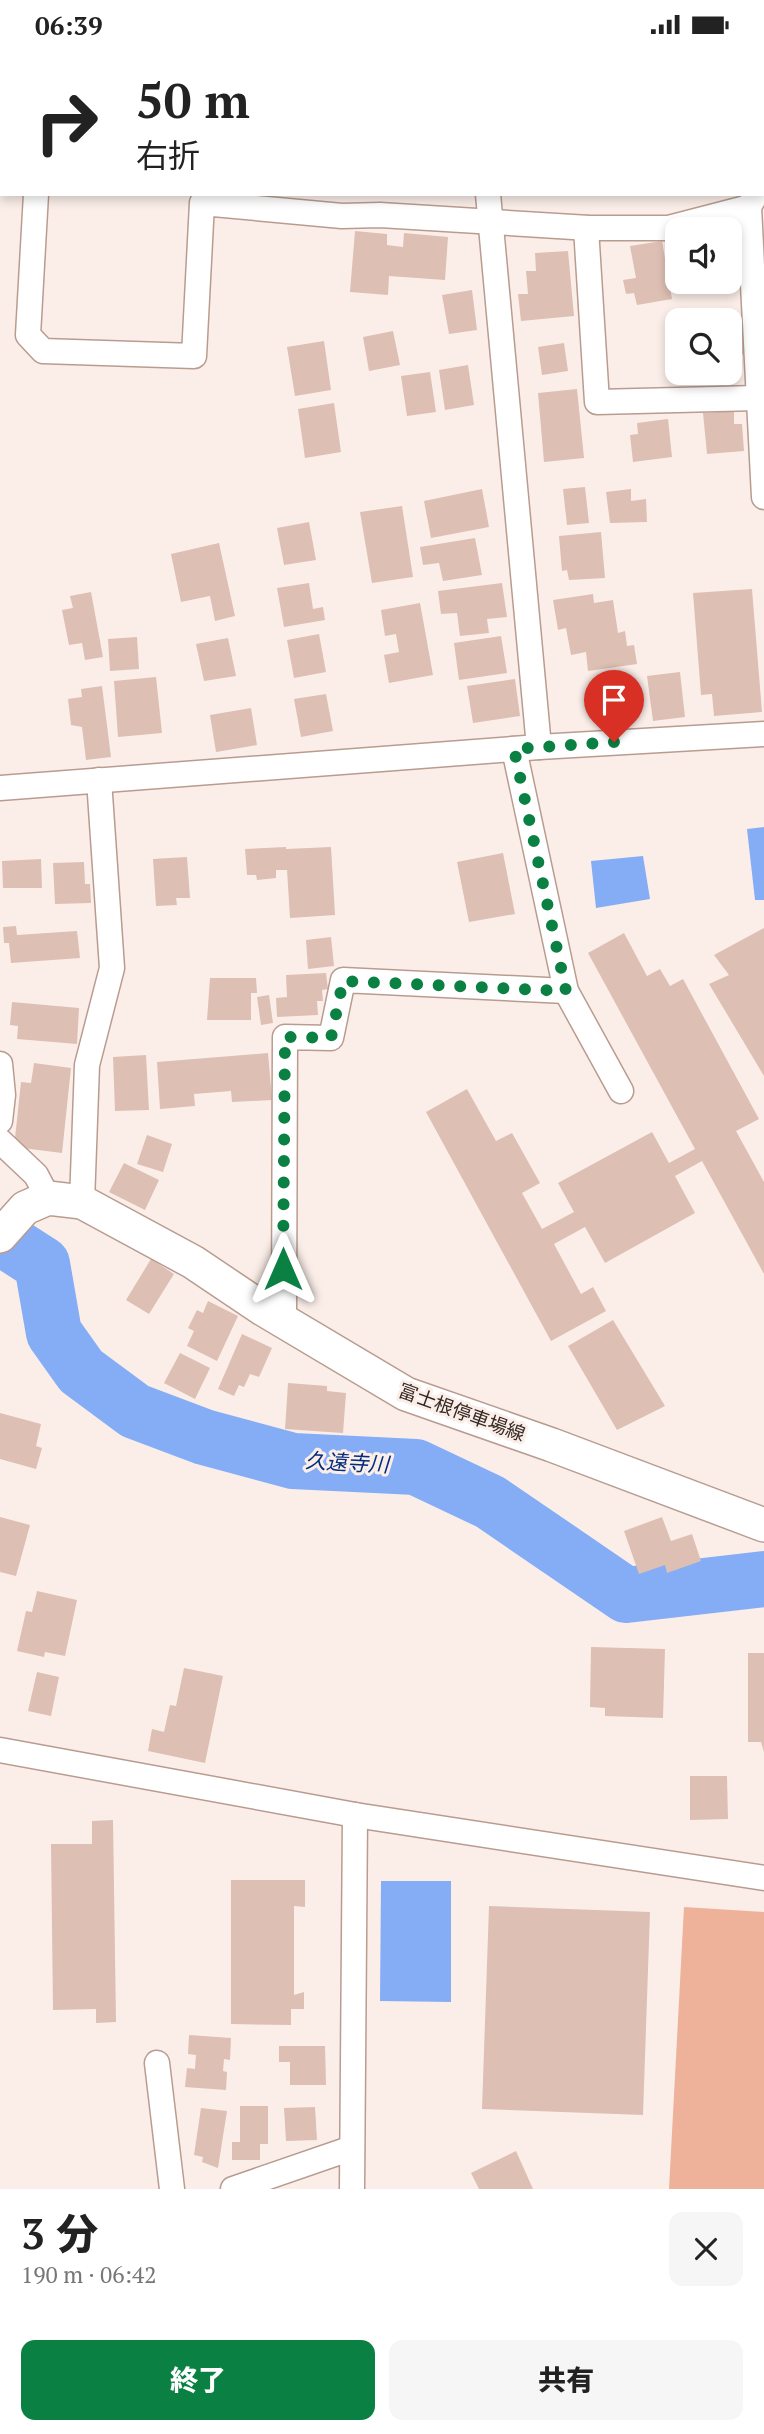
<!DOCTYPE html>
<html lang="ja">
<meta charset="utf-8">
<style>
body{margin:0;font-family:"PT Serif","Noto Sans JP",serif;background:#f6f6f6;color:#222;height:100vh;display:flex;flex-direction:column;font-size:26px;white-space:nowrap}
*{box-sizing:border-box;margin:0}
p{font-size:23px;color:#767676}
.icon{flex:none;width:38px;height:38px;fill:none;stroke:currentColor;stroke-width:2;stroke-linecap:round;stroke-linejoin:round}
.map{position:relative;height:2140px;overflow:hidden}
.sheet{display:flex;flex-direction:column;background:#fff;flex:1}
.sheet>*{flex:none}
.guide{position:absolute;left:0px;top:0px;width:765px;height:147px;box-shadow:0 4px 10px #0003;background:#fff;color:#222;overflow:hidden}
.tools{position:absolute;left:665px;top:168px;display:grid;gap:14px}
.tools a{display:grid;place-items:center;width:77px;height:77px;border-radius:14px;background:#fff;box-shadow:0 4px 10px #0003;font-size:35px}
.pin{position:absolute;display:grid;place-items:center;width:60px;height:60px;color:#fff;margin:-72px -30px;border-radius:50% 50% 50% 0;rotate:-45deg;box-shadow:0 0 7px #0007}
.pin .icon{rotate:45deg}
.me{position:absolute;width:77px;margin:-38px;rotate:0deg;stroke-linejoin:round;filter:drop-shadow(0 0 5px #0008)}
.turn{display:flex;align-items:center;gap:24px;height:147px;padding:0 21px;font-size:32px}
.turn .icon{width:91px;height:91px;stroke-width:2.5}
.turn b{display:block;font-size:49px;line-height:60px}
.round{display:grid;place-items:center;flex:none;width:74px;height:74px;border-radius:14px;background:#f6f6f6}
.headline{display:flex;align-items:center;justify-content:space-between;height:119px;padding:0 21px}
h1{font-size:42px;font-weight:800;line-height:52px}
.button{display:flex;gap:14px;margin-top:auto;padding:14px 21px}
.button a{flex:1;height:80px;border-radius:14px;background:#0b8043;color:#fff;font-size:28px;font-weight:800;line-height:80px;text-align:center}
.button a+a{background:#f6f6f6;color:#222}
.status{display:flex;justify-content:space-between;align-items:center;height:49px;padding:0 35px;background:#fff;direction:ltr}
.status svg{height:19px;fill:currentColor}
.map>svg:first-child{display:block}
.green{fill:#eeb29a}
.water{fill:#84adf6}
.lines{fill:none;stroke-linecap:round;stroke-linejoin:round}
.river{stroke:#84adf6;stroke-width:56}
.building{fill:#debfb3}
.minor-casing{stroke:#b99c90;stroke-width:27}
.secondary-casing{stroke:#b99c90;stroke-width:36}
.minor{stroke:#fff;stroke-width:24}
.secondary{stroke:#fff;stroke-width:33}
.route{stroke:#0b8043;stroke-width:12;stroke-dasharray:0 21.6}
.labels{text-anchor:middle;stroke-width:6;stroke-linejoin:round;paint-order:stroke}
.street-label{font-size:19px;fill:#342823;stroke:#fbeee9}
.water-label{font-size:21px;font-style:italic;fill:#012d7d;stroke:#fbeee9}
</style>
<div class="status"><b>06:39</b><svg viewBox="0 0 49 12"><path d="M0 12V9h3v3zM5 12V6h3v6zM10 12V3h3v9zM15 12V0h3v12zM26 1h20v11H26zM47 4h2v5h-2z"/></svg></div>
<div class="map">
<svg width="764" height="2140" viewBox="0 0 764 2140">
<rect width="100%" height="100%" fill="#fbeee9"/>
<path class="green" d="M684,1858L764,1863V2140H669Z"/>
<g class="water">
<path d="M764,778V851H755L747,780Z"/>
<path d="M643,807L650,850L596,859L591,812Z"/>
<path d="M381,1832H451V1953L380,1952Z"/>
</g>
<g class="lines">
<path class="river" d="M0,1188L42,1215L54,1284L81,1322L135,1362L204,1388L293,1412L416,1418L490,1453L626,1546L764,1530"/>
</g>
<g class="building">
<path d="M355,182L387,185V196L403,198L404,184L448,188L445,231L389,227L388,246L350,243Z"/>
<path d="M662,192L672,250L637,256L634,244L626,245L623,231L636,229L630,197Z"/>
<path d="M568,202L574,267L521,272L518,245H528L526,222H536L535,204Z"/>
<path d="M693,233H728L729,237L694,241Z"/>
<path d="M472,241L477,281L449,285L442,246Z"/>
<path d="M724,260L726,271H685L684,266Z"/>
<path d="M393,282L400,316L369,322L363,288Z"/>
<path d="M743,285L746,305L730,307V287Z"/>
<path d="M324,292L331,341L295,347L287,298Z"/>
<path d="M564,294L568,322L542,326L538,298Z"/>
<path d="M468,316L474,356L445,361L439,321Z"/>
<path d="M430,323L436,363L407,367L401,327Z"/>
<path d="M692,324H731V327L693,332Z"/>
<path d="M577,340L584,409L544,413L538,344Z"/>
<path d="M334,354L341,403L305,409L298,360Z"/>
<path d="M734,362V375H742L744,402L707,405L703,364Z"/>
<path d="M668,370L672,408L633,413L630,386L638,385L637,374Z"/>
<path d="M585,438L589,474L567,476L563,440Z"/>
<path d="M482,440L489,478L431,489L424,452Z"/>
<path d="M631,440V452L646,450L647,473L610,474L606,443Z"/>
<path d="M402,457L413,528L372,534L360,463Z"/>
<path d="M309,473L316,511L284,516L277,479Z"/>
<path d="M601,483L605,529L569,531L567,521L562,522L559,487Z"/>
<path d="M475,489L482,526L443,532L439,514L423,516L420,498Z"/>
<path d="M219,494L235,567L215,572L210,547L181,553L171,505Z"/>
<path d="M309,534L313,560L323,558L325,571L284,578L277,539Z"/>
<path d="M502,534L507,568L487,570L489,584L460,587L457,564L441,565L438,542Z"/>
<path d="M752,540L762,663L714,667L712,645L701,646L693,544Z"/>
<path d="M91,543L103,608L85,611L82,594L69,596L62,561L73,559L70,547Z"/>
<path d="M593,545L594,554L613,551L618,584L625,582L627,597L634,596L637,615L588,622L586,603L571,606L566,579L558,581L553,551Z"/>
<path d="M420,554L433,626L389,634L384,606L399,603L396,585L385,587L381,561Z"/>
<path d="M319,585L326,623L294,629L287,591Z"/>
<path d="M501,587L507,624L459,631L454,594Z"/>
<path d="M137,588L139,620L110,622L108,590Z"/>
<path d="M228,589L236,627L204,632L196,595Z"/>
<path d="M680,623L685,668L653,672L647,627Z"/>
<path d="M156,628L162,684L118,688L114,632Z"/>
<path d="M515,630L520,667L473,674L467,637Z"/>
<path d="M102,637L111,708L86,711L82,678L71,676L68,650L82,648L81,640Z"/>
<path d="M326,645L333,682L301,688L294,650Z"/>
<path d="M251,659L257,696L216,703L210,666Z"/>
<path d="M286,798V800L331,798L335,866L290,869L287,821H276V829L257,831L256,826H247L245,800Z"/>
<path d="M503,804L515,865L469,873L457,813Z"/>
<path d="M187,808L190,849H176L177,856L156,857L153,810Z"/>
<path d="M41,810L42,839H3L2,812Z"/>
<path d="M84,813L85,835H90L91,854L55,855L53,814Z"/>
<path d="M16,877L17,886L77,882L80,909L11,914L9,894H4L3,878Z"/>
<path d="M764,879V1027L709,935L729,926L714,906Z"/>
<path d="M624,884L647,927L660,920L670,937L683,930L759,1070L736,1082L764,1133V1225L702,1112L675,1127L695,1164L605,1214L585,1178L554,1195L581,1245L593,1238L606,1262L551,1292L426,1063L467,1040L496,1092L512,1084L540,1134L522,1144L542,1180L574,1163L558,1134L652,1083L669,1114L695,1100L588,904Z"/>
<path d="M331,888L334,917L308,920L306,891Z"/>
<path d="M326,924L328,940L322,941L323,952H317L318,966L277,968L276,949L287,948L286,926Z"/>
<path d="M210,929H256L257,944H251V971H207Z"/>
<path d="M269,946L273,974L261,976L257,948Z"/>
<path d="M12,953L79,959L77,995L17,990L18,977L10,976Z"/>
<path d="M268,1004L272,1051L232,1053L231,1042L194,1045L195,1057L160,1060L157,1013Z"/>
<path d="M146,1006L149,1061L115,1062L113,1008Z"/>
<path d="M34,1014L71,1019L62,1104L14,1098L21,1033L31,1034Z"/>
<path d="M147,1086L172,1095L163,1123L137,1115Z"/>
<path d="M124,1114L159,1131L145,1161L109,1143Z"/>
<path d="M151,1210L174,1225L149,1265L126,1251Z"/>
<path d="M208,1252L238,1267L217,1312L187,1297L194,1282L188,1279L197,1261L203,1264Z"/>
<path d="M613,1271L665,1357L617,1381L568,1297Z"/>
<path d="M242,1285L272,1299L259,1328L250,1325L244,1338L239,1336L234,1347L218,1340Z"/>
<path d="M180,1304L210,1319L195,1350L164,1334Z"/>
<path d="M288,1334L327,1337V1342L346,1344L343,1384L285,1380Z"/>
<path d="M0,1364L41,1375L36,1397L42,1399L36,1420L0,1410Z"/>
<path d="M0,1468L30,1476L16,1527L0,1523Z"/>
<path d="M662,1468L671,1492L692,1485L701,1512L667,1524L665,1516L639,1525L624,1482Z"/>
<path d="M37,1542L77,1551L65,1607L45,1603L44,1608L17,1602L26,1562L32,1563Z"/>
<path d="M591,1598L665,1600L663,1669L605,1667V1659L590,1658Z"/>
<path d="M748,1604H764V1703L761,1693H748Z"/>
<path d="M184,1619L223,1627L205,1714L148,1702L152,1680L164,1683L170,1656L176,1657Z"/>
<path d="M37,1623L59,1628L51,1667L28,1662Z"/>
<path d="M690,1727H727L728,1770L690,1771Z"/>
<path d="M113,1771L116,1973L96,1974V1960L53,1961L51,1795H92V1772Z"/>
<path d="M231,1831H305V1858L294,1857V1946L304,1943V1960H291V1976L231,1975Z"/>
<path d="M489,1857L650,1863L643,2066L482,2060Z"/>
<path d="M189,1986L231,1989L230,2011L224,2010L223,2022L227,2023L226,2041L185,2038L187,2019L195,2020L196,2006L188,2005Z"/>
<path d="M279,1997H325L326,2036H290V2013H279Z"/>
<path d="M240,2057H268V2095H260V2111H232V2093H240Z"/>
<path d="M315,2058L317,2091L286,2092L284,2059Z"/>
<path d="M201,2059L227,2062L218,2119L202,2113L203,2108L194,2106Z"/>
<path d="M516,2102L533,2140H479L471,2124Z"/>
</g>
<g class="lines">
<defs>
<g id="minor">
<path d="M38,0V2"/>
<path d="M364,0L367,2"/>
<path d="M763,41L764,40"/>
<path d="M36,145L28,286L43,302L194,307L202,154L342,167L380,166L589,179H668L749,158"/>
<path d="M488,145L539,698"/>
<path d="M756,145L749,158L764,448"/>
<path d="M586,179L597,353L757,349"/>
<path d="M514,700L566,942L621,1042"/>
<path d="M0,739L539,698L764,685"/>
<path d="M0,1015L3,1046L0,1072"/>
<path d="M0,1092L36,1126L48,1149"/>
<path d="M82,1153L87,1016L112,919L99,731"/>
<path d="M284,1271L285,988L331,989L343,931L566,942"/>
<path d="M0,1701L355,1766L764,1829"/>
<path d="M157,2014L172,2140"/>
<path d="M233,2140L352,2099"/>
<path d="M352,2140L355,1766"/>
</g>
<path id="secondary" d="M0,1187L25,1159L48,1149L82,1153L193,1213L263,1260L406,1345L552,1396L764,1476"/>
</defs>
<use href="#minor" class="minor-casing"/>
<use href="#secondary" class="secondary-casing"/>
<use href="#minor" class="minor"/>
<use href="#secondary" class="secondary"/>
</g>
<g class="lines">
<path class="route" d="M283,1220L285,988L331,989L343,932L566,942L514,700L614,693"/>
</g>
<g class="labels">
<g class="street-label">
<text transform="translate(462 1363) rotate(20)" y="7">富士根停車場線</text>
</g>
<g class="water-label">
<text transform="translate(347 1414) rotate(3)" y="7">久遠寺川</text>
</g>
</g>
</svg>
<div class="tools">
<a><svg class="icon" aria-label="sound" viewBox="0 0 24 24"><path d="M4 9h4l5-4v14l-5-4H4zM17 9q2 3 0 6"/></svg></a>
<a><svg class="icon" aria-label="search" viewBox="0 0 24 24"><circle cx="10" cy="10" r="6"/><path d="M15 15l6 6"/></svg></a>
</div>
<div class="pin" style="left:614px;top:693px;background:#d93025"><svg class="icon" aria-label="arrive" viewBox="0 0 24 24"><path d="M6 21V4h12l-3 4 3 4H6"/></svg></div>
<svg class="me" style="left:283px;top:1220px" viewBox="-20 -20 40 40"><path d="M0-17L14 15 0 8-14 15z" fill="#0b8043" stroke="#fff" stroke-width="4"/></svg>
<div class="guide">
<div class="turn"><svg class="icon" aria-label="right" viewBox="0 0 24 24"><path d="M7 20v-9h11M14 6l5 5-5 5"/></svg><div><b>50 m</b>右折</div></div>
</div>
</div>
<section class="sheet">
<div class="headline"><div><h1>3 分</h1><p>190 m · 06:42</p></div><a class="round"><svg class="icon" aria-label="close" viewBox="0 0 24 24"><path d="M6 6l12 12M18 6L6 18"/></svg></a></div>
<div class="button"><a>終了</a><a>共有</a></div>
</section>
